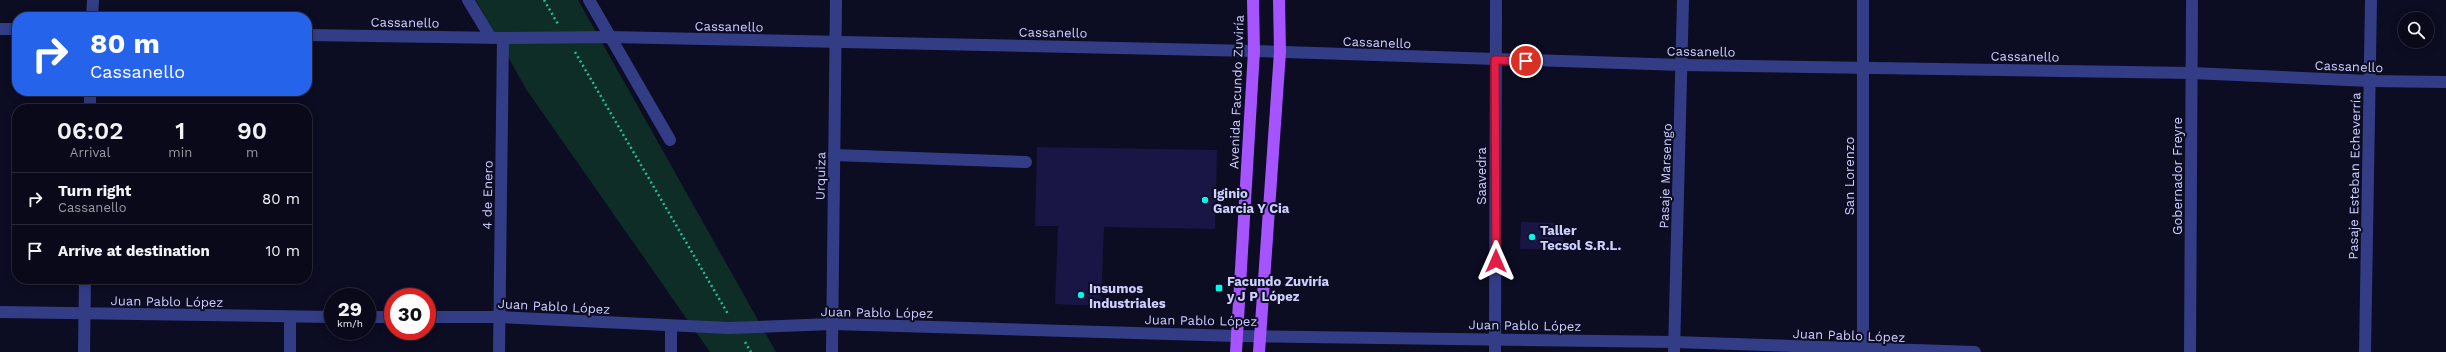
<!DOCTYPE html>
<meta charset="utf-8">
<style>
body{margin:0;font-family:"Work Sans",sans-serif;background:#171727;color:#f1f3f6;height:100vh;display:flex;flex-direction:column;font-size:15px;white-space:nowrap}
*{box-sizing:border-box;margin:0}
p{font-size:13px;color:#999aa2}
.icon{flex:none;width:22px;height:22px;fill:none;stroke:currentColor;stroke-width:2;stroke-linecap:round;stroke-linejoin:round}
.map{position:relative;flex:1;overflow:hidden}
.sheet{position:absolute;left:12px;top:104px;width:300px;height:180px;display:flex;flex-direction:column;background:#09091a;border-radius:16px;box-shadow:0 2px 10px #0003,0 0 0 1px #292a39}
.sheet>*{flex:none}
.banner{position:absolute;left:12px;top:12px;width:300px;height:84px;border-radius:16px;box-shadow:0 2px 10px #0003,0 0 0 1px #292a39;background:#2563eb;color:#fff;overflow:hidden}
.controls{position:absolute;left:2398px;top:12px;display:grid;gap:8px}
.controls a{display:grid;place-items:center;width:36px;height:36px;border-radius:50%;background:#09091a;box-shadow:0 2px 10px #0003,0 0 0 1px #292a39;font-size:20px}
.speed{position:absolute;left:324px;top:288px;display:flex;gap:8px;font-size:20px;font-weight:700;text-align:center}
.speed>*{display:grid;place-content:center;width:52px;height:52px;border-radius:50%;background:#09091a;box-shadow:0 2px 10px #0003,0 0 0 1px #292a39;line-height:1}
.speed small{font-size:10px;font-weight:400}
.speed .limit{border:6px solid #d22;background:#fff;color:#111}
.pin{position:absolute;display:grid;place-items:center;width:34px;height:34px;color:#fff;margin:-17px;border:2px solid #fff;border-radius:50%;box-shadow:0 1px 4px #0007}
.me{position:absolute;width:44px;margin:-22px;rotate:0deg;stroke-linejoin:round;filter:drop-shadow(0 0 3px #0008)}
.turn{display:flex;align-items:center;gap:14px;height:84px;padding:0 12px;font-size:18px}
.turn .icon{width:52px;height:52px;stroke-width:2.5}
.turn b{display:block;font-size:28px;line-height:34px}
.eta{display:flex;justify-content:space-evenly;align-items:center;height:68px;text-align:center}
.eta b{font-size:24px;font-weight:600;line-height:28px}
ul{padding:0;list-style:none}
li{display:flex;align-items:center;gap:12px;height:52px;padding:0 12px;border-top:1px solid #292a39}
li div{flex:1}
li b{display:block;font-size:15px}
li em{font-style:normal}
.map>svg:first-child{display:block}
.green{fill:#0e2d27}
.building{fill:#191645}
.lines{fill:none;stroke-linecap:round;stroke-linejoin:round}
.path{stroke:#25bc9b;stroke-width:2.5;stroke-dasharray:2 3;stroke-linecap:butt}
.minor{stroke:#333d85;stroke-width:12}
.major{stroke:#a554ff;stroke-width:12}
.route-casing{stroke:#92132f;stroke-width:10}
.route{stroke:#e11d48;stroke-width:7}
.poi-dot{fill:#00f8eb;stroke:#0c0c23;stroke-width:1.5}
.labels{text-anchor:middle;stroke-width:4;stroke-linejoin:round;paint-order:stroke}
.street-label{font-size:13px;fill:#cdcfff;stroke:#0c0c23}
.poi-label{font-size:13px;font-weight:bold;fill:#cdcfff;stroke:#0c0c23;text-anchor:start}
</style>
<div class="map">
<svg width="2446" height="352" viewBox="0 0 2446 352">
<rect width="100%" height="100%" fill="#0c0c23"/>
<path class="green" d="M476,0H578L776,352H710L526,89Z"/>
<g class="building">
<path d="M1037,147L1217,150L1215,229L1104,227L1101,306L1055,304L1058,226H1035Z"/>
<path d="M1521,222L1563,223V249H1520Z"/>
</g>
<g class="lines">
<g class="path">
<path d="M544,0L558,24"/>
<path d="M575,52L728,314"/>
<path d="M745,342L751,352"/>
</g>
<g class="minor">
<path d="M468,0L491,38"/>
<path d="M589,0L670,140"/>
<path d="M92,17L93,0"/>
<path d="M0,29H17"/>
<path d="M307,35L503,38L610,37L1254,51L1682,65L2191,73L2369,81L2446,82"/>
<path d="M90,109V91"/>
<path d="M834,155L1026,162"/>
<path d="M0,312L333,317"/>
<path d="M367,317H393"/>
<path d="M427,317H500L729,328L832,324L1237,336L1674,342L1975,352"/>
<path d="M84,352L85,279"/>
<path d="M290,352V317"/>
<path d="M499,352L503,38"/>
<path d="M671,352V326"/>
<path d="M832,352L836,0"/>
<path d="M1495,352L1496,0"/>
<path d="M1674,352L1683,0"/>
<path d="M1863,352V0"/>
<path d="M2190,352L2192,0"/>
<path d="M2365,352L2371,0"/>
</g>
<g class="major">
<path d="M1236,352L1254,51L1253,0"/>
<path d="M1259,352L1280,52L1279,0"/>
</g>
</g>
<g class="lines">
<defs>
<path id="route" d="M1496,261L1495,60L1526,61"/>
</defs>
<use href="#route" class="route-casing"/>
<use href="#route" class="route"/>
</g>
<g class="poi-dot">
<circle cx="1205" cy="200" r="4"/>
<circle cx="1532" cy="237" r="4"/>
<rect x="1215" y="284" width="8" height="8" rx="2"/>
<circle cx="1081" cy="295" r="4"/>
</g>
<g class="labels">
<g class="street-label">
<text transform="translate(405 22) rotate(1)" y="5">Cassanello</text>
<text transform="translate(729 26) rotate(1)" y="5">Cassanello</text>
<text transform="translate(1053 32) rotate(1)" y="5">Cassanello</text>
<text transform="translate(1377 42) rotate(2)" y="5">Cassanello</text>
<text transform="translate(1701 51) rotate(1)" y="5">Cassanello</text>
<text transform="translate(2025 56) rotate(1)" y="5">Cassanello</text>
<text transform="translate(2349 66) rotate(2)" y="5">Cassanello</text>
<text transform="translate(1236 92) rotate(-88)" y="5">Avenida Facundo Zuviría</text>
<text transform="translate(820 176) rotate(-89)" y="5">Urquiza</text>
<text transform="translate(1481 176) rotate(-90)" y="5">Saavedra</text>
<text transform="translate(1665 176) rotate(-88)" y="5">Pasaje Marsengo</text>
<text transform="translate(1849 176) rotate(-90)" y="5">San Lorenzo</text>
<text transform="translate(2177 176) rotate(-90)" y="5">Gobernador Freyre</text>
<text transform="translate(2354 176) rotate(-89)" y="5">Pasaje Esteban Echeverría</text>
<text transform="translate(487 195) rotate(-89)" y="5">4 de Enero</text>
<text transform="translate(167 301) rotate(1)" y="5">Juan Pablo López</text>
<text transform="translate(554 306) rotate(3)" y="5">Juan Pablo López</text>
<text transform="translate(877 312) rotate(1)" y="5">Juan Pablo López</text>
<text transform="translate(1201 320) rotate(1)" y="5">Juan Pablo López</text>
<text transform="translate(1525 325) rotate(1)" y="5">Juan Pablo López</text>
<text transform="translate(1849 335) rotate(2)" y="5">Juan Pablo López</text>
</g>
<g class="poi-label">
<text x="1213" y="198">Iginio<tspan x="1213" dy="15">Garcia Y Cia</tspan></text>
<text x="1540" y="235">Taller<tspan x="1540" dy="15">Tecsol S.R.L.</tspan></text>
<text x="1227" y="286">Facundo Zuviría<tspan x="1227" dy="15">y J P López</tspan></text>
<text x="1089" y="293">Insumos<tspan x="1089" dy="15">Industriales</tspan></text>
</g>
</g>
</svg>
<div class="controls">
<a><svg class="icon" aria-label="search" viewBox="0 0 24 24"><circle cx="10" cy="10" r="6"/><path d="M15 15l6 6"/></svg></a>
</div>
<div class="speed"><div>29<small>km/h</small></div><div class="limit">30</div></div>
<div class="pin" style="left:1526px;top:61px;background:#d93025"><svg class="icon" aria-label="arrive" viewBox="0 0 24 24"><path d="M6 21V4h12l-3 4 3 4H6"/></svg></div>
<svg class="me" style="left:1496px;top:261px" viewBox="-20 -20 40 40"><path d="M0-17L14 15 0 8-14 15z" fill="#e11d48" stroke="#fff" stroke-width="4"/></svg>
<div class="banner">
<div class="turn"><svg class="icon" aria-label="right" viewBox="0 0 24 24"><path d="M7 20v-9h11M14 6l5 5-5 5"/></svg><div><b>80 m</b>Cassanello</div></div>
</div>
<section class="sheet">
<div class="eta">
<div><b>06:02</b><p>Arrival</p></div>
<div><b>1</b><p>min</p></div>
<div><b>90</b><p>m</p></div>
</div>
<ul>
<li><svg class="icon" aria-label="right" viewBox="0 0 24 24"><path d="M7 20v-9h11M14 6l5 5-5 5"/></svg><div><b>Turn right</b><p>Cassanello</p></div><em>80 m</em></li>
<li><svg class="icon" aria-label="arrive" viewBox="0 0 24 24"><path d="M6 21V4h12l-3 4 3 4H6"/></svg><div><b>Arrive at destination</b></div><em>10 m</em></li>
</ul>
</section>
</div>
